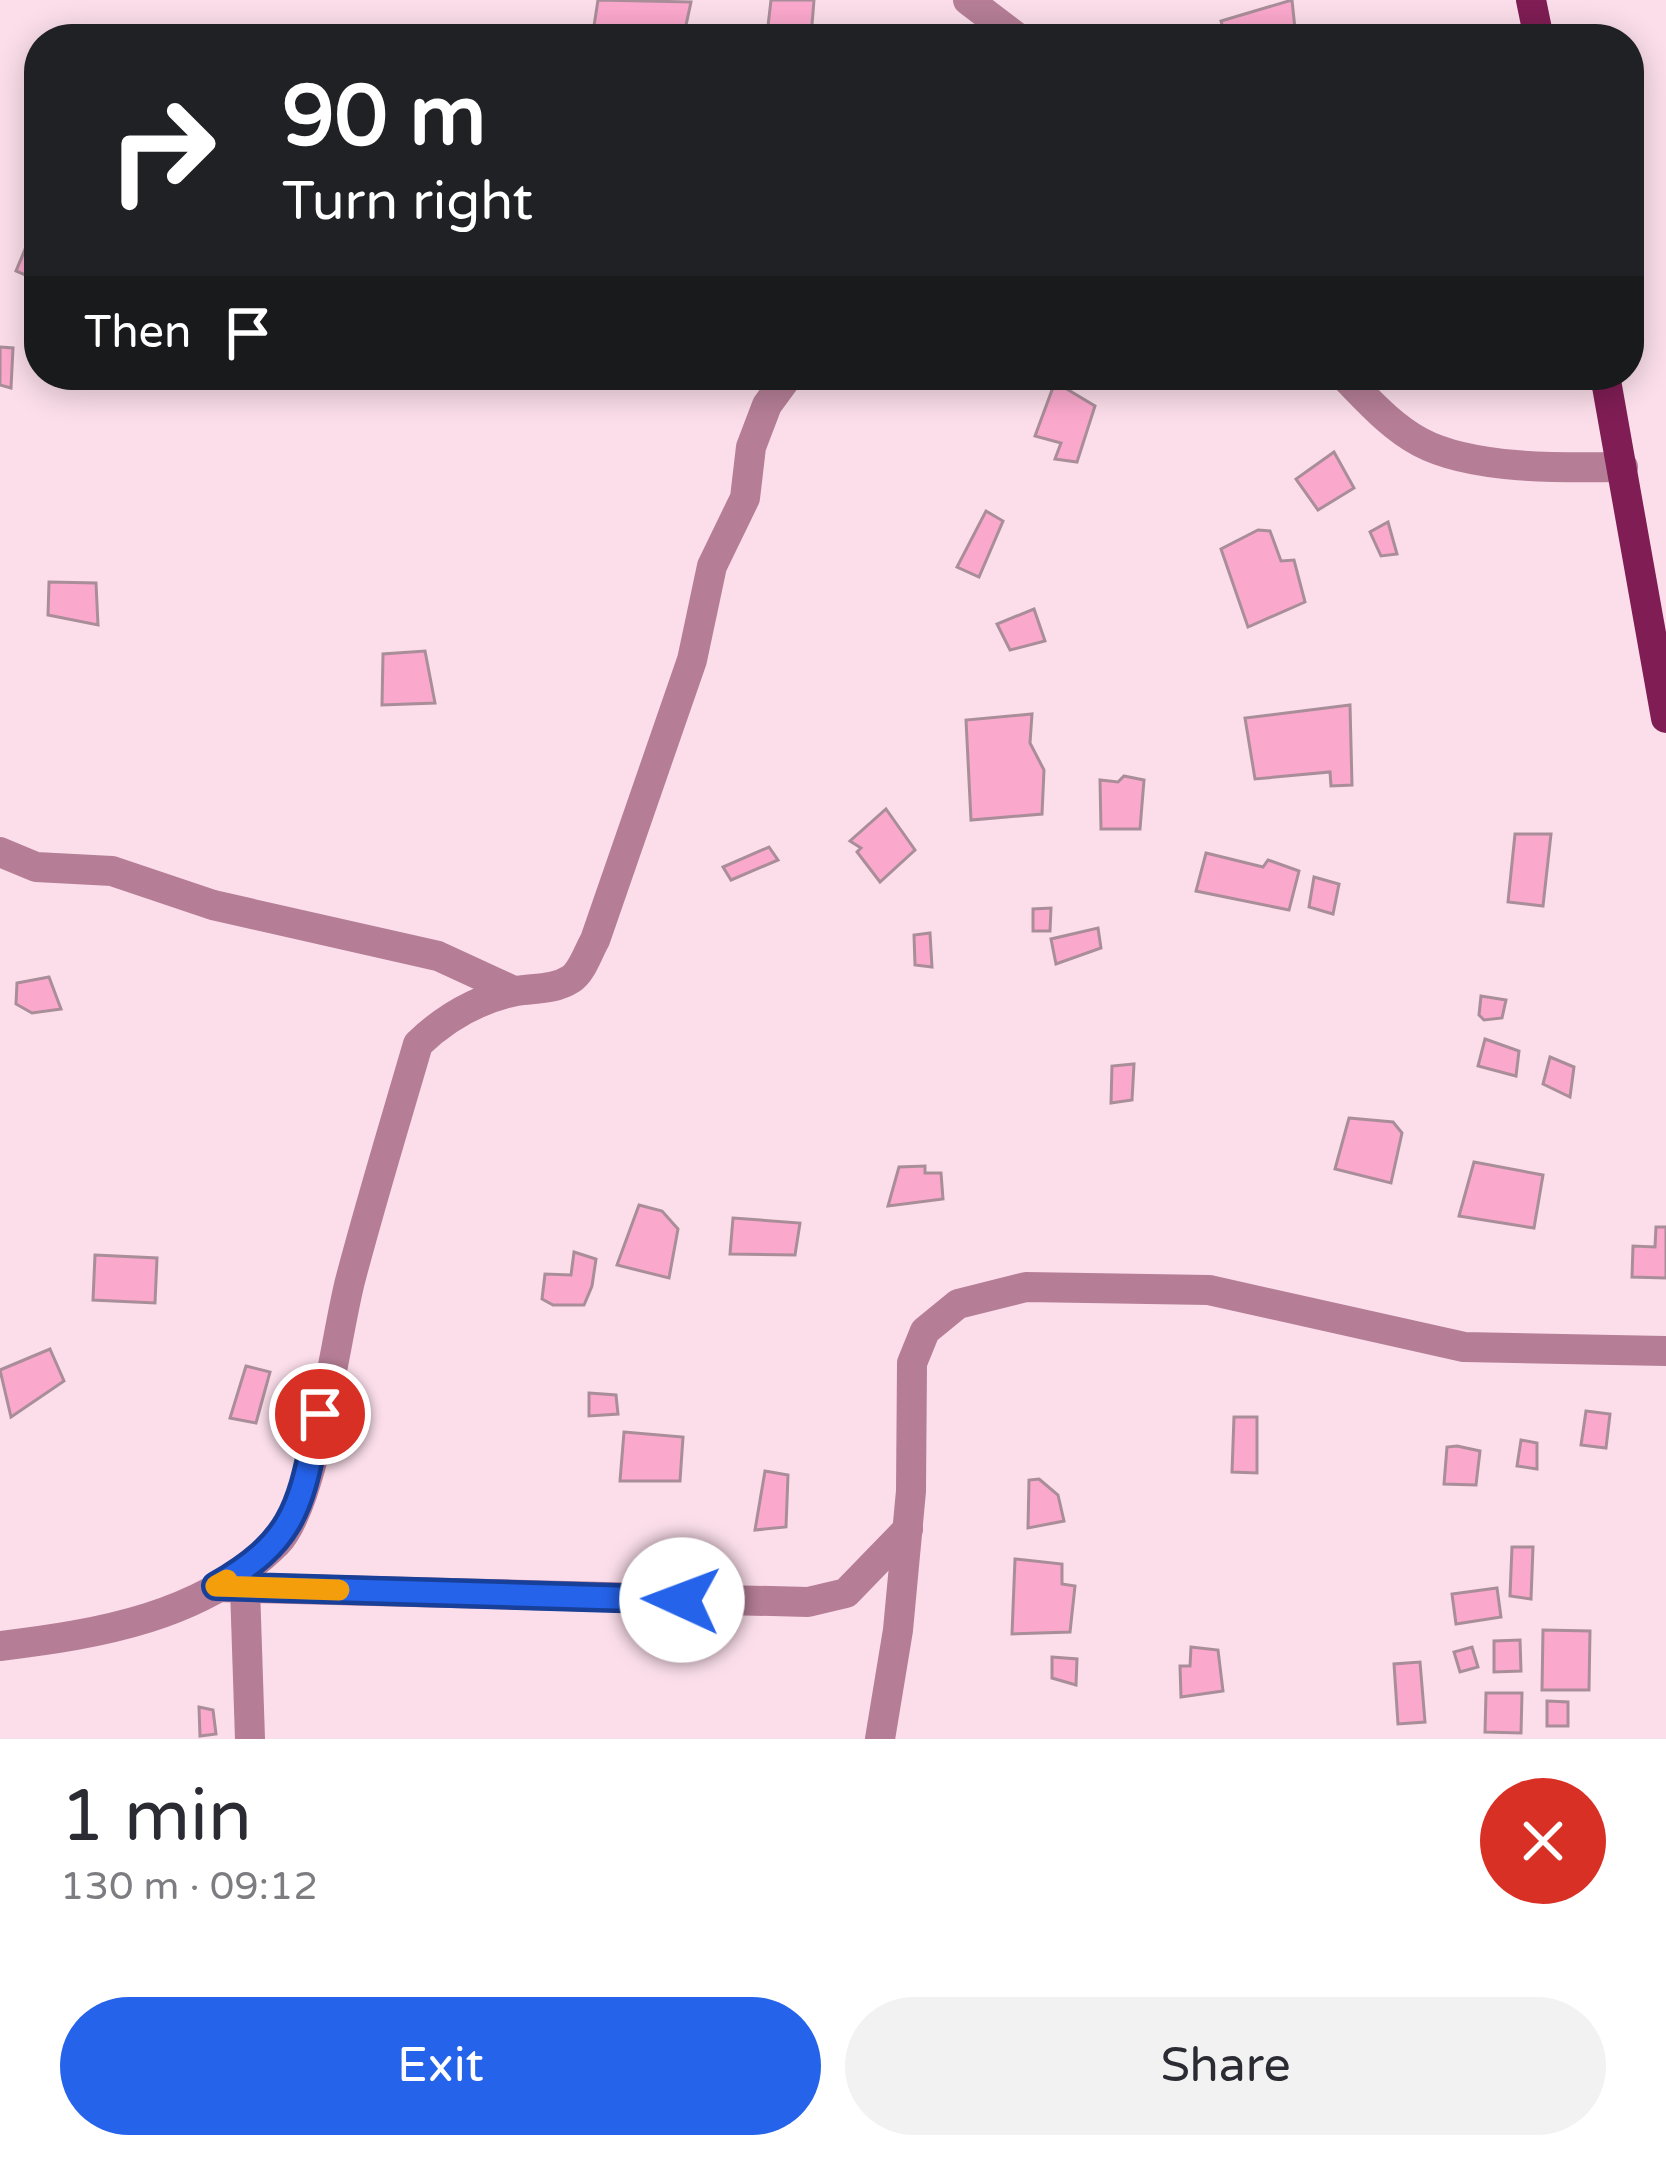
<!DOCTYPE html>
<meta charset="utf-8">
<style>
body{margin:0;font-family:"Varela Round",sans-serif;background:#f2f2f3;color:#2b2b33;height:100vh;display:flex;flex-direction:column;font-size:45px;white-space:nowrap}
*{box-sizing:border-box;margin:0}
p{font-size:39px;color:#7c7c81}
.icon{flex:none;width:66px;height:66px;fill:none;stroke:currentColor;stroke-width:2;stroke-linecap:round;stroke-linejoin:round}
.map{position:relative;height:1739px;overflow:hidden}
.details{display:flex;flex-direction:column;background:#fff;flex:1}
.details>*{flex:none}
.hud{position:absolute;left:24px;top:24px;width:1620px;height:366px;border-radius:48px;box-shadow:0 6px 30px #0003;background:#202124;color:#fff;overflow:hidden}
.pin{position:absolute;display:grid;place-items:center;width:102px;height:102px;color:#fff;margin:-51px;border:6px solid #fff;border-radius:50%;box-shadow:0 3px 12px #0007}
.me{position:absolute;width:132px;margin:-66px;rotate:272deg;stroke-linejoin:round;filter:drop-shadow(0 0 9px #0008)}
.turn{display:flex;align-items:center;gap:42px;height:252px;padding:0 60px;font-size:54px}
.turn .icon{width:156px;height:156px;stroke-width:2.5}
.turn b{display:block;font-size:84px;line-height:102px}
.then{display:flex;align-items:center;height:114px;padding:0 60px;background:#0003;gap:24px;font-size:45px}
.round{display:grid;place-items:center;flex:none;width:126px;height:126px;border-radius:63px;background:#f2f2f3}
.summary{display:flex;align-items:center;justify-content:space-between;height:204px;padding:0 60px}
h1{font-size:72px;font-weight:600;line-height:90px}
.primary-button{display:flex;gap:24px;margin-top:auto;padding:24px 60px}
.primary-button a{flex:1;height:138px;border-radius:72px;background:#2563eb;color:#fff;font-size:48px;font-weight:600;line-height:138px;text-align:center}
.primary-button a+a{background:#f2f2f3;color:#2b2b33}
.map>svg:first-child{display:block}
.building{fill:#fba8cd;stroke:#a98e99;stroke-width:3}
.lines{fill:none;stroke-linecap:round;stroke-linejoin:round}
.minor{stroke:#b57e96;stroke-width:30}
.major{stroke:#7f1d54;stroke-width:30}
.route-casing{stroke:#184099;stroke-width:30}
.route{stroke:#2563eb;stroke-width:21}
.slow{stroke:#f59e0b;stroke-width:21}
</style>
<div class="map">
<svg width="1666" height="1739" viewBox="0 0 1666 1739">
<rect width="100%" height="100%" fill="#fbdeea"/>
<g class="building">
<path d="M598,0L691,2L683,39H592Z"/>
<path d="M771,0H814L811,37L768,26Z"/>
<path d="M1292,0L1295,29L1268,39H1226L1221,21Z"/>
<path d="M26,247L39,249V281L16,271Z"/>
<path d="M0,347L13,348L11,388L0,385Z"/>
<path d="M1055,382L1095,406L1077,462L1055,459L1061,443L1035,436Z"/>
<path d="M1334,452L1354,488L1318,510L1296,479Z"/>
<path d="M986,511L1003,521L979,577L957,567Z"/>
<path d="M1388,522L1397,554L1381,556L1370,532Z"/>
<path d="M1258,530L1270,531L1281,561L1294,560L1305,602L1248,627L1221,549Z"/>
<path d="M49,582L96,583L98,625L48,615Z"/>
<path d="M1034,609L1045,641L1010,650L997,624Z"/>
<path d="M425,651L435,703L382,705L383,654Z"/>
<path d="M1350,705L1352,785L1331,786L1330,772L1255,779L1245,718Z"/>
<path d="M1032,714L1030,743L1044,770L1042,814L971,820L966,720Z"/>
<path d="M1124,776L1144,780L1140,829H1101L1100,780L1118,782Z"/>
<path d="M886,809L915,850L880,882L857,852L861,848L850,841Z"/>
<path d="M1515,834H1551L1543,906L1508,902Z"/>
<path d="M769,847L778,860L731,880L723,867Z"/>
<path d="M1206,853L1263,867L1268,860L1299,871L1289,910L1196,891Z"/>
<path d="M1314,877L1339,884L1333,914L1309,907Z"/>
<path d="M1051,908L1050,931H1033V909Z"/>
<path d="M1098,928L1101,948L1056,964L1051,939Z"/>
<path d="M930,933L932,967L915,965L914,935Z"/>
<path d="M49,977L61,1009L32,1013L16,1004L17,983Z"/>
<path d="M1481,996L1506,1000L1502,1018L1484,1020L1479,1015Z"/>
<path d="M1485,1039L1519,1051L1516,1076L1478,1066Z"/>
<path d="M1550,1057L1574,1067L1570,1097L1543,1084Z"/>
<path d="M1134,1064L1132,1100L1111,1103L1112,1066Z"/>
<path d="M1349,1118L1393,1122L1402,1133L1391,1183L1335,1169Z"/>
<path d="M1474,1162L1543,1175L1534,1228L1459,1216Z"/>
<path d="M925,1166V1173H941L943,1199L888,1206L899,1167Z"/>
<path d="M639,1205L662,1211L678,1229L669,1278L617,1265Z"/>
<path d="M733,1218L800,1223L795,1255L730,1254Z"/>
<path d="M1656,1227H1666V1278L1632,1277L1633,1246L1655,1247Z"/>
<path d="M574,1252L596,1259L592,1286L584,1305H553L542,1299L545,1274L571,1275Z"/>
<path d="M95,1255L157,1258L155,1303L93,1300Z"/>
<path d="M50,1349L64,1381L11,1417L0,1370Z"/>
<path d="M246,1366L270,1372L256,1423L230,1418Z"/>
<path d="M589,1393L616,1395L618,1414L589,1416Z"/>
<path d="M1586,1411L1610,1414L1606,1448L1581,1445Z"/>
<path d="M1234,1417H1257V1473L1232,1472Z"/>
<path d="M624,1432L683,1437L680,1481H620Z"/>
<path d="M1521,1440L1537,1443V1469L1517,1466Z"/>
<path d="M1457,1446L1480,1451L1476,1485L1444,1484L1447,1447Z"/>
<path d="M765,1471L788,1475L786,1527L755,1530Z"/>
<path d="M1039,1479L1058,1495L1064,1521L1028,1528L1029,1480Z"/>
<path d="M1512,1547H1533L1531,1599L1510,1596Z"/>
<path d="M1015,1559L1062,1564V1584L1075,1586L1070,1632L1012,1634Z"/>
<path d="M1497,1588L1501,1617L1456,1624L1452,1594Z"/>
<path d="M1543,1630L1590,1631L1589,1690H1542Z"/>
<path d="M1520,1640L1521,1671L1494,1672V1641Z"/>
<path d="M1191,1647L1218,1650L1223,1691L1181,1697L1180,1666H1190Z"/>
<path d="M1472,1647L1478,1667L1460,1672L1454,1652Z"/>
<path d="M1052,1657L1077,1659L1076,1685L1052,1678Z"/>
<path d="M1420,1662L1425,1722L1398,1724L1394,1664Z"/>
<path d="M1486,1693H1522L1521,1733L1485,1732Z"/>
<path d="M1547,1701L1568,1702V1726H1547Z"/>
<path d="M199,1707L213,1710L216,1734L200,1736Z"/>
</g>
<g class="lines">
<g class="minor">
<path d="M968,0L1019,39"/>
<path d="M1343,375C1367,399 1390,426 1420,442C1472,470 1566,468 1623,467"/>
<path d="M0,852L36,867L112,871L213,905L438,956L514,991"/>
<path d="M216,1587L808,1602L846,1593L908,1529"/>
<path d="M245,1588L250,1739"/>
<path d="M0,1646C99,1634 203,1617 277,1543C315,1504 335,1340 350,1281C371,1201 395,1123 418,1044C446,1017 477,999 516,991C535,988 554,990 571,979C582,972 588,952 595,940L692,660L712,566L745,498L751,447L767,405L789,375"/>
<path d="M880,1739L898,1630L911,1491L912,1363L925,1331L958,1304L1026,1287L1209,1290L1464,1347L1666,1351"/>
</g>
<g class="major">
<path d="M1531,0L1539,39"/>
<path d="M1605,375L1666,718"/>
</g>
</g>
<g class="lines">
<defs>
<path id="route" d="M320,1414C300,1502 300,1538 216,1586L682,1600"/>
</defs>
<use href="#route" class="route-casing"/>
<use href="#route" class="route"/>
<path class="slow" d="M227,1580L216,1586L339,1590"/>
</g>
</svg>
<div class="pin" style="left:320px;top:1414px;background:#d93025"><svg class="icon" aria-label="arrive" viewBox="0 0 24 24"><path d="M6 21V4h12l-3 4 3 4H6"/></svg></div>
<svg class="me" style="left:682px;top:1600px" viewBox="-20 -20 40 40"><circle r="19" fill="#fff"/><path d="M0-13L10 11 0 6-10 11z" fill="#2563eb"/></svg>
<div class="hud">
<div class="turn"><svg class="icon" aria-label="right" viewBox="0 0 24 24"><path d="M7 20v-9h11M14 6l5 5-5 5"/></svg><div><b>90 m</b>Turn right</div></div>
<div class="then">Then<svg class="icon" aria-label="arrive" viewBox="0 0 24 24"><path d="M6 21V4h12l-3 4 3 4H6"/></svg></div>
</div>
</div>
<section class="details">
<div class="summary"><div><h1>1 min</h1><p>130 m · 09:12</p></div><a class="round" style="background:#d93025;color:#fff"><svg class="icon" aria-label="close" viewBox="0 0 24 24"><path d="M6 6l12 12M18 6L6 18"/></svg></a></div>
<div class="primary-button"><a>Exit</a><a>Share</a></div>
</section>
